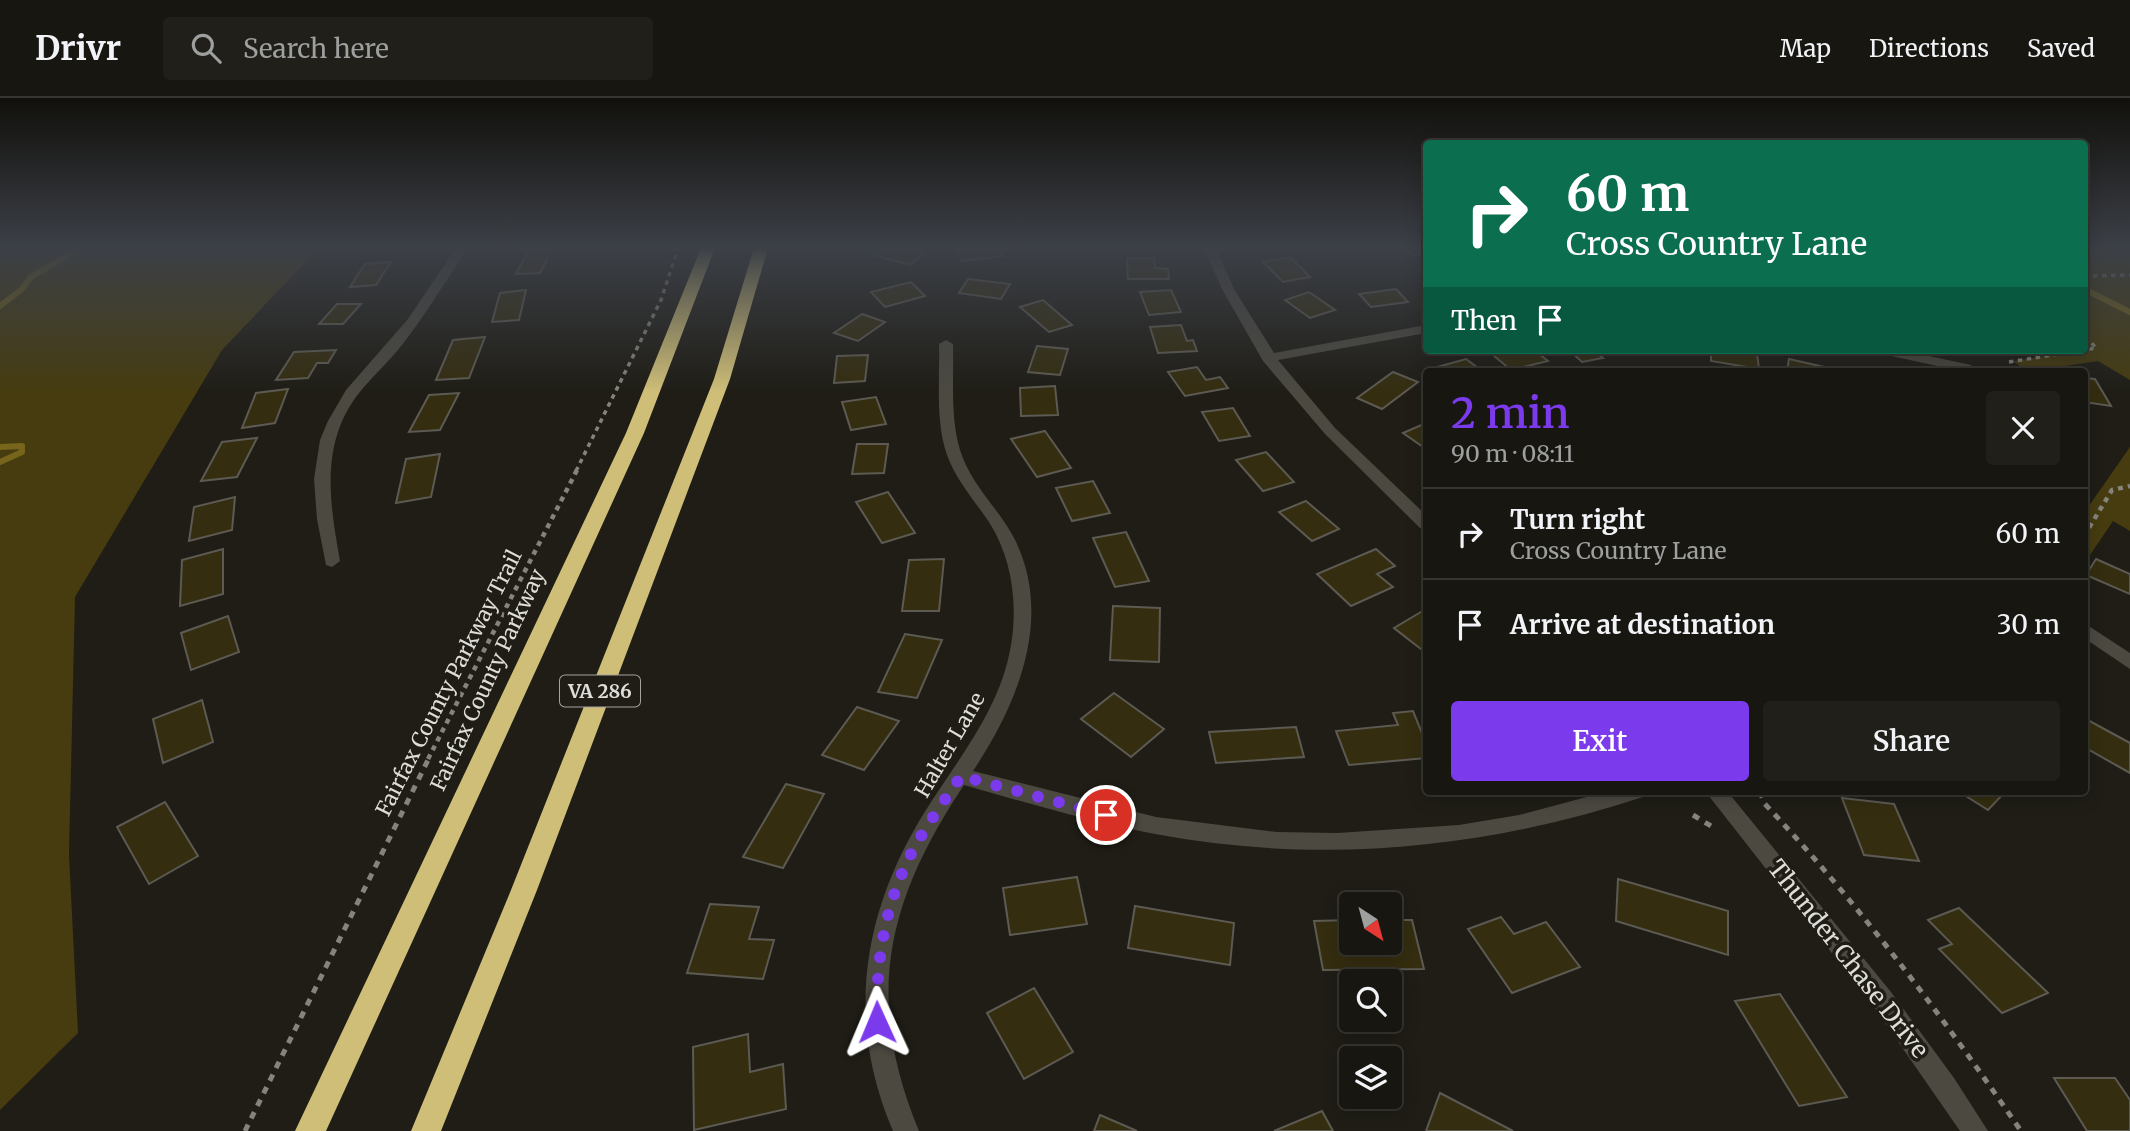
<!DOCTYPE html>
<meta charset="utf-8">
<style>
body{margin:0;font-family:Merriweather,serif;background:#201f19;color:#f1f3f6;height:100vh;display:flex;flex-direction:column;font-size:26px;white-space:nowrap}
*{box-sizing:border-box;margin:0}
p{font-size:23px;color:#9e9f9f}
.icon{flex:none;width:38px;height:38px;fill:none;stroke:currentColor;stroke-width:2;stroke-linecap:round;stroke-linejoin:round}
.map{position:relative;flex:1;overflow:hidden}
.details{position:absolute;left:1423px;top:270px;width:665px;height:427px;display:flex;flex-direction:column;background:#171610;border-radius:7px;box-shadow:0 4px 18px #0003,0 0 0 2px #363530}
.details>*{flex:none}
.guide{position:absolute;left:1423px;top:42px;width:665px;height:214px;border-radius:7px;box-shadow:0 4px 18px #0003,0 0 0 2px #363530;background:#0b6e4f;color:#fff;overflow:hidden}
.needle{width:46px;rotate:144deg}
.tools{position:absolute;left:1339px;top:794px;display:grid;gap:14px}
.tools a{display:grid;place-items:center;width:63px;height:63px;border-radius:7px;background:#171610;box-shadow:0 4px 18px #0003,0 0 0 2px #363530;font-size:35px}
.pin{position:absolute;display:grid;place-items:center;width:60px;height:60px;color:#fff;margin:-30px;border:4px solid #fff;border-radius:50%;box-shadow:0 2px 7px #0007}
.me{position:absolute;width:77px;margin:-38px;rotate:359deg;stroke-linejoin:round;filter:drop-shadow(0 0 5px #0008)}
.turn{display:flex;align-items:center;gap:24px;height:147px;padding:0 28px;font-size:32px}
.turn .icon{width:91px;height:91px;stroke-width:2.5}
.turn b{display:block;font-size:49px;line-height:60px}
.then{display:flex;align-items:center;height:66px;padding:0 28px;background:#0003;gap:14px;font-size:26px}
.round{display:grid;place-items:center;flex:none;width:74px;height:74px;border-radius:7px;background:#201f19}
.summary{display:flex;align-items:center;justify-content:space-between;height:119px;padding:0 28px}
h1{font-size:42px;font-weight:600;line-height:52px;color:#7c3aed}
.cta{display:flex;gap:14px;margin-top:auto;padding:14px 28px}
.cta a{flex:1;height:80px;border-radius:7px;background:#7c3aed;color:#fff;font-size:28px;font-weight:600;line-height:80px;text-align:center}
.cta a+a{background:#201f19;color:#f1f3f6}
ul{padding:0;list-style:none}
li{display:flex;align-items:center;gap:21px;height:91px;padding:0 28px;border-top:2px solid #363530}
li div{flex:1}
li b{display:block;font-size:26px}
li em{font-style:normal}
header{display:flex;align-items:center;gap:42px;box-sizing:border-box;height:98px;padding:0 35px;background:#171610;border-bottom:2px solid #363530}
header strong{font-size:33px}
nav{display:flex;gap:38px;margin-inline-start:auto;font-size:24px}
.search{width:490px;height:63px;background:#201f19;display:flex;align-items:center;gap:18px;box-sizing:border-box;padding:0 24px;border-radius:7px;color:#9e9f9f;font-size:26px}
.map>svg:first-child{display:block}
.green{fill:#463c10}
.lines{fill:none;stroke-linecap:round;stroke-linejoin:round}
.stream{stroke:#76651b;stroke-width:6}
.building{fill:#342d10;stroke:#5c5a52;stroke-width:2}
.path-far2{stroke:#84837d;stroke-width:3.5;stroke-dasharray:4.5 4.5;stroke-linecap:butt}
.path-far1{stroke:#84837d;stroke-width:4.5;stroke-dasharray:5 5;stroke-linecap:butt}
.path{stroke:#84837d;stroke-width:5;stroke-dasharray:7 7;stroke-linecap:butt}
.street{fill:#4b4940;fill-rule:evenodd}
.highway{fill:#cebe78;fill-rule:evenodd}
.route{stroke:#7c3aed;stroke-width:12;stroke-dasharray:0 21.6}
.labels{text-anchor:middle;stroke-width:7;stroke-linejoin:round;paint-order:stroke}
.shield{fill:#1f1d16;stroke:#a5a39e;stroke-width:2}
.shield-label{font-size:19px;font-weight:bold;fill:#deddd8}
.street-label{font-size:21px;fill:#deddd8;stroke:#1f1d16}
.near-street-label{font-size:24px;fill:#deddd8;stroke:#1f1d16}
</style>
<header>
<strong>Drivr</strong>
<div class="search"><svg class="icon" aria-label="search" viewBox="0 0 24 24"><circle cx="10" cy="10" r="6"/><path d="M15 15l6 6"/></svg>Search here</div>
<nav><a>Map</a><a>Directions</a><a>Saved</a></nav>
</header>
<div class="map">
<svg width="2130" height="1033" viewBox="0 0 2130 1033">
<rect width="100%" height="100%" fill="#1f1d16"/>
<g class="green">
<path d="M0,150H319L222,252L75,499L69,757L78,935L0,1012Z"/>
<path d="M2084,150H2130V282L2098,263L2032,273H2027L2013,263L2084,252Z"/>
<path d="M2130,349V433L2113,423L2084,466V415Z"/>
</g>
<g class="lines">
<g class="stream">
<path d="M2084,191L2130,214"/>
<path d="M0,208L22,191L31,179L80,150"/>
<path d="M0,349L22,348V354L0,364"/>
</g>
</g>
<g class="building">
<path d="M884,150H906L925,155L910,167L874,157Z"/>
<path d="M956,150H999L1003,158L962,163Z"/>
<path d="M1403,150H1426V155L1414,158Z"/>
<path d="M552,152L540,175L516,176L528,153Z"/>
<path d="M1290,159L1310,179L1283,184L1263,164Z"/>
<path d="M1127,160H1154L1155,170L1168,171L1169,181H1128Z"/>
<path d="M391,164L376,187L350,189L365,166Z"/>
<path d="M968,181L1010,186L1001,201L959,195Z"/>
<path d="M911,184L925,198L885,209L871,194Z"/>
<path d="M1396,191L1408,204L1371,209L1359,196Z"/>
<path d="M526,192L519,222L492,224L500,195Z"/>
<path d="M1171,192L1181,214L1149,217L1140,194Z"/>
<path d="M1309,194L1335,212L1310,220L1285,202Z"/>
<path d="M1043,202L1072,227L1049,234L1020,209Z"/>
<path d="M337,206H361L343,226H319Z"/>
<path d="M862,216L885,224L858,243L834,235Z"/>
<path d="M1181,227L1187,243L1193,242L1197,253L1158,255L1150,229Z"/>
<path d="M485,239L469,280L436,282L453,242Z"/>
<path d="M1037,248L1068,251L1060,277L1028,274Z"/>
<path d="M336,252L328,265H317L308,280L276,282L294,254Z"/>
<path d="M1487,252H1534L1548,263L1511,272Z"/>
<path d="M1569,252H1615L1597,255L1603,260L1582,264Z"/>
<path d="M1638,252H1681L1683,255L1639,254Z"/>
<path d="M1711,252L1757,255L1759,271L1711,263Z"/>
<path d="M868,257L865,283L834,285L837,258Z"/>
<path d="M1466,261L1482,273L1430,271Z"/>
<path d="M1789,261L1842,273H1787Z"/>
<path d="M1197,269L1206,282L1220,279L1228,290L1185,298L1168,274Z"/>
<path d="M1393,274L1418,284L1382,311L1357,300Z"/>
<path d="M2084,280L2095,281L2111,308L2084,304Z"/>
<path d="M1055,288L1058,317L1021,318L1020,290Z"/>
<path d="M288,291L275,325L242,330L256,295Z"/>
<path d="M459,295L440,332L409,334L429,297Z"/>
<path d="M876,299L886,326L851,332L842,304Z"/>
<path d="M1233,310L1250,338L1219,343L1202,314Z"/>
<path d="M1426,325V351L1403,335Z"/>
<path d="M1045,333L1071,370L1037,379L1011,341Z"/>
<path d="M257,340L237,379L201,383L222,344Z"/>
<path d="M857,346H888L884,375L852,376Z"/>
<path d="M1266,354L1294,384L1263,393L1236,362Z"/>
<path d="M440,356L431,399L396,405L406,361Z"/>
<path d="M1093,383L1110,415L1072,423L1056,390Z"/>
<path d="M888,394L915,435L882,445L856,404Z"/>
<path d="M235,399L232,432L189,443L194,409Z"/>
<path d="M1306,403L1339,431L1312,443L1279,414Z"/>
<path d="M1126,434L1149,483L1115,489L1093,440Z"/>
<path d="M223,451V496L180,508L182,462Z"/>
<path d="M1376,451L1395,468L1377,476L1393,489L1351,508L1317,476Z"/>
<path d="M944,461L939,513H902L909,462Z"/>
<path d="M2096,461L2130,476V496L2086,477Z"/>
<path d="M1113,508L1160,510L1159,564L1110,562Z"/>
<path d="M1426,511V555L1394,530Z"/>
<path d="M228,518L239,554L191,572L181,535Z"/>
<path d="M905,536L942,542L917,600L878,594Z"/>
<path d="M1114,595L1164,631L1131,659L1081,621Z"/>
<path d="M202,602L213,644L163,665L153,621Z"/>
<path d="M857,609L899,623L864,672L822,657Z"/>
<path d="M1413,613L1426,645V660L1349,667L1336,633L1398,627L1393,615Z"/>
<path d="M2084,620L2130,645V675L2084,649Z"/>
<path d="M1296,629L1304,659L1216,665L1209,634Z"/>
<path d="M786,686L824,696L783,770L743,759Z"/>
<path d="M1958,693H2006L1988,712Z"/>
<path d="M1842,700L1894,706L1919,763L1864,757Z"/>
<path d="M165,704L198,758L149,786L117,729Z"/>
<path d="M1077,779L1087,826L1010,837L1003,790Z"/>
<path d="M1618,781L1728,813V857L1616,823Z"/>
<path d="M710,806L759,809L749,841L774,842L763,881L687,875Z"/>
<path d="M1135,808L1234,825L1230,867L1128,850Z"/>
<path d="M1959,810L2048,895L2002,915L1939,851L1952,846L1928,822Z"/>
<path d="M1501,819L1514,836L1546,824L1580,869L1512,895L1468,831Z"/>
<path d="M1351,822V845H1390V822H1412L1424,871L1323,872L1314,823Z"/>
<path d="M1034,890L1073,954L1024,981L987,915Z"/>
<path d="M1780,896L1847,999L1799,1008L1735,903Z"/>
<path d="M748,936L750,974L783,966L786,1011L694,1032L693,949Z"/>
<path d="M2054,980H2115L2130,1002V1033H2087Z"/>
<path d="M1440,995L1513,1033H1426Z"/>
<path d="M1322,1013L1333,1033H1274Z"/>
<path d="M1100,1017L1137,1033H1094Z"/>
</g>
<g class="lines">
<g class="path-far2">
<path d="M2127,150L2130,151"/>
<path d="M2084,178L2130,177"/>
<path d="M2009,264L2096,250L2084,236"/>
<path d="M576,373L661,202L678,150"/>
</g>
<g class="path-far1">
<path d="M2084,438L2112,392L2130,388"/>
<path d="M428,661L577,372"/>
</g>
<g class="path">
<path d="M1760,693L1764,705C1860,807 1942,918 2021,1033"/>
<path d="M1693,717L1716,731"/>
<path d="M245,1033L429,660"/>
</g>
<g class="street">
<path d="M456,150H468C446,182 426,216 402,247C388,265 370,280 356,299C320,348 330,407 340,463L332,469L326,467L317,421L314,381L320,342L328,323L346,292L408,221Z"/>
<path d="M1204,150H1216L1234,191L1274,255L1426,227V235L1278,262L1335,330L1426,417V431L1420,430L1325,336L1263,263L1222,191Z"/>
<path d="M946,242L953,246C954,281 950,318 960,352C970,385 997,409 1013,438C1055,517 1018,606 973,673L1156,719L1277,734L1337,735L1459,727L1519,717L1609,693H1646L1643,699C1485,751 1320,767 1155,736C1091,724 1027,705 964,687C886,804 864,900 919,1033H893C843,917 864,805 933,701C965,652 1001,607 1011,547C1018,506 1012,460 989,424C974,402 956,382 947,357C935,322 940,282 939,246Z"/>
<path d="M1875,252H1901L1971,267L1973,270L1971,273H1961L1882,256Z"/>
<path d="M2084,525L2130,555V571L2084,540Z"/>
<path d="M1705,693H1727L1891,894L1954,980L1988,1033H1960L1874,909Z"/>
</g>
<g class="highway">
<path d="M701,150H715L644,335L326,1033H295L626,335Z"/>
<path d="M754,150H768L730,281L537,792L441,1033H411L511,792L714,281Z"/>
</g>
</g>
<linearGradient id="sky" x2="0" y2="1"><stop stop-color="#11100c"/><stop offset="0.51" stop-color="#3c4047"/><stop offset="1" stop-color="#3c4047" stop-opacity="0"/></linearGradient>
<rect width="2130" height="294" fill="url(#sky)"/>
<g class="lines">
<path class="route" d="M877,924C876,865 884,809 911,756C925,729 944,703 961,678L1106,717"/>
</g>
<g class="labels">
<rect class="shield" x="560" y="577.5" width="80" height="31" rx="5"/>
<g class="shield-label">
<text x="600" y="600">VA 286</text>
</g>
<g class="street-label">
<text transform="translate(488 582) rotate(-65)" y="7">Fairfax County Parkway</text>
<text transform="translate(449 585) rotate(-63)" y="7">Fairfax County Parkway Trail</text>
<text transform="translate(950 647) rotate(-60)" y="7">Halter Lane</text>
</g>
<g class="near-street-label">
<text transform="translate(1848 861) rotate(52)" y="8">Thunder Chase Drive</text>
</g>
</g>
</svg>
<div class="tools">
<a><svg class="needle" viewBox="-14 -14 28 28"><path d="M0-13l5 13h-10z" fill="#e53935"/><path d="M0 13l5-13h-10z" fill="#9e9f9f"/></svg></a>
<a><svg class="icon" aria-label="search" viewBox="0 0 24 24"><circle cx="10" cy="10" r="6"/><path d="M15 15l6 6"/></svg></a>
<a><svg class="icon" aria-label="layers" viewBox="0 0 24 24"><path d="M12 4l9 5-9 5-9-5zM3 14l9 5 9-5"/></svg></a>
</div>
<div class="pin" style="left:1106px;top:717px;background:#d93025"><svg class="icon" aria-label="arrive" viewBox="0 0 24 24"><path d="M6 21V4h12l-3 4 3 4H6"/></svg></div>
<svg class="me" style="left:877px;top:924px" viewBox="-20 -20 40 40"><path d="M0-17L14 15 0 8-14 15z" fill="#7c3aed" stroke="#fff" stroke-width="4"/></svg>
<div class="guide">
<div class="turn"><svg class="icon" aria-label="right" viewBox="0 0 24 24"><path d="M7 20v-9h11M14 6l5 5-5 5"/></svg><div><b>60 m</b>Cross Country Lane</div></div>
<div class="then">Then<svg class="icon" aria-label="arrive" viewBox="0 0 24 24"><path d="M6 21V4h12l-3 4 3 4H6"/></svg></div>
</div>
<section class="details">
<div class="summary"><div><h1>2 min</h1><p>90 m · 08:11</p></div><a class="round"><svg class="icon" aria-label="close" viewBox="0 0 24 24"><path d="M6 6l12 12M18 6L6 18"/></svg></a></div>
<ul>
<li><svg class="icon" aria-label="right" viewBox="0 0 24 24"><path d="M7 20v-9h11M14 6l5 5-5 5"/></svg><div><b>Turn right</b><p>Cross Country Lane</p></div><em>60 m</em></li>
<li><svg class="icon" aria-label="arrive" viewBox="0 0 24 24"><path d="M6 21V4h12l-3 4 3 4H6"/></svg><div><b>Arrive at destination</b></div><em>30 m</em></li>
</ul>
<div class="cta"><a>Exit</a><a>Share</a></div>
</section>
</div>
